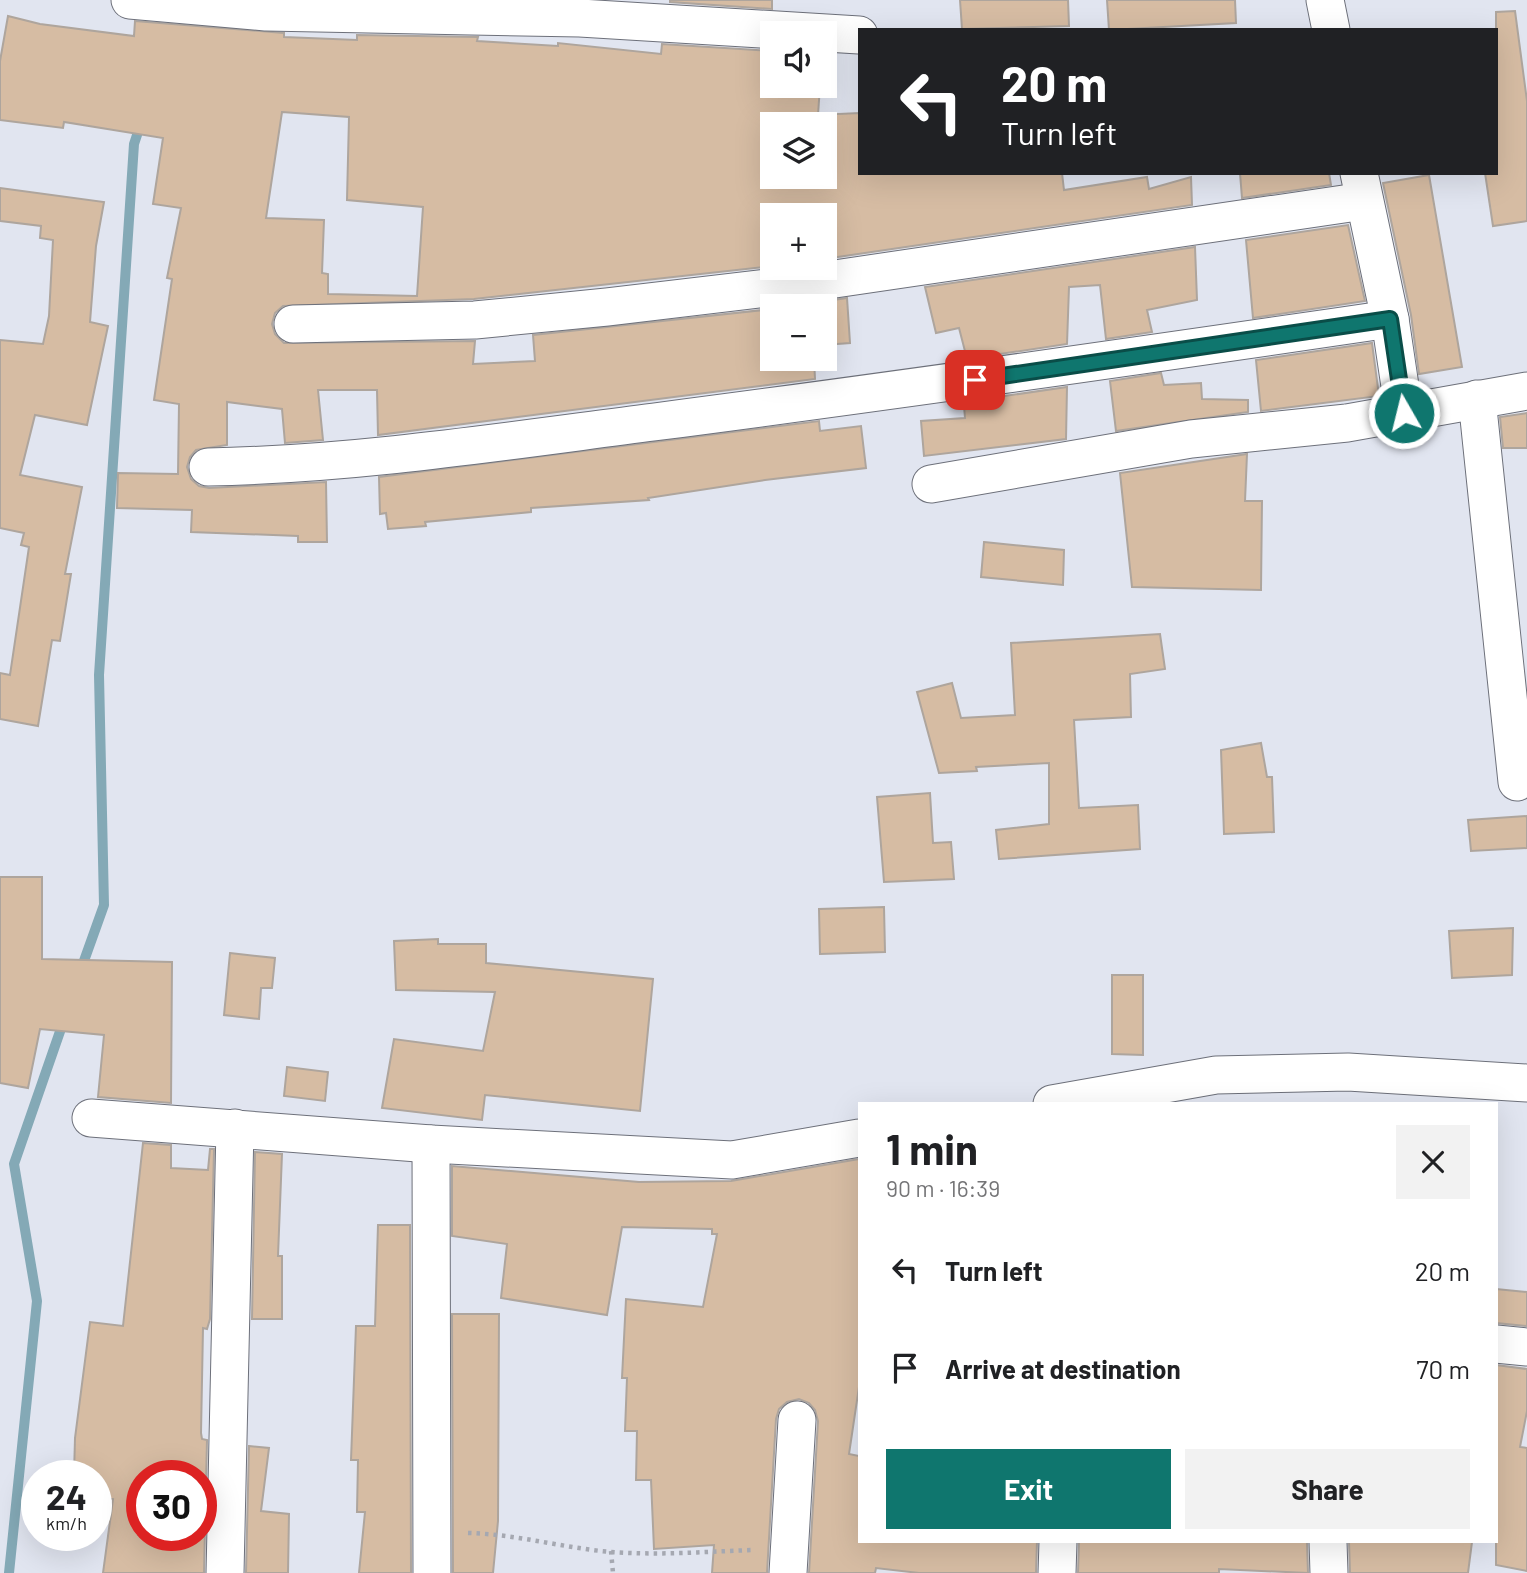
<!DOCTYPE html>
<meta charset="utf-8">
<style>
body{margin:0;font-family:Barlow,sans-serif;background:#f2f2f2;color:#202124;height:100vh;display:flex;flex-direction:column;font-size:26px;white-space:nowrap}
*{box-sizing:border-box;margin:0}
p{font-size:23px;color:#757577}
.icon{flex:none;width:38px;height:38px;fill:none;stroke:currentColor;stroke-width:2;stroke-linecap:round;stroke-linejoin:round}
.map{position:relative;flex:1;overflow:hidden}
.side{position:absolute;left:858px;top:1102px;width:640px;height:441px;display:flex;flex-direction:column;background:#fff;border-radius:0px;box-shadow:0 7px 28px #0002}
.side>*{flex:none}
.top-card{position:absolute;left:858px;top:28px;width:640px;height:147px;border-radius:0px;box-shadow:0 7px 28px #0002;background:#202124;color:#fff;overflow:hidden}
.buttons{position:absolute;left:760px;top:21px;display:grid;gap:14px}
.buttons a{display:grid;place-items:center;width:77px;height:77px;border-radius:0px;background:#fff;box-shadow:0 7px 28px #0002;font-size:35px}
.speed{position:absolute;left:21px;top:1460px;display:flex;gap:14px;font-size:35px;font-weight:700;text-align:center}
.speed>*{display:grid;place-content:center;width:91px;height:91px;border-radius:50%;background:#fff;box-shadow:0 7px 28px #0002;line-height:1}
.speed small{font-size:18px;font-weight:400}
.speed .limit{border:10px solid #d22;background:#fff;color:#111}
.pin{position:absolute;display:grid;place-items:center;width:60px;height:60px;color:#fff;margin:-30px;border-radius:14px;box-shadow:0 4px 10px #0006}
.me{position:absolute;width:77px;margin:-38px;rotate:352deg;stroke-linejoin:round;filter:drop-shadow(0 0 5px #0008)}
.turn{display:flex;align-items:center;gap:24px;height:147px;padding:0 28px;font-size:32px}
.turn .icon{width:91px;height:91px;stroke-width:2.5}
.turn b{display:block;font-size:49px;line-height:60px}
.round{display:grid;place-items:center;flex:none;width:74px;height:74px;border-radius:0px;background:#f2f2f2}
.overview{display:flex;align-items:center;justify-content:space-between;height:119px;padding:0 28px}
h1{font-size:42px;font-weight:700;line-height:52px}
.primary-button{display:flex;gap:14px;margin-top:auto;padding:14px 28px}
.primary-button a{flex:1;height:80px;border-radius:0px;background:#0f766e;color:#fff;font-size:28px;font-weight:700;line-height:80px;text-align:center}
.primary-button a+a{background:#f2f2f2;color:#202124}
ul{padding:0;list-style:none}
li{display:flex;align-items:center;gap:21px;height:98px;padding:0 28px}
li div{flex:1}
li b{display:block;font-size:26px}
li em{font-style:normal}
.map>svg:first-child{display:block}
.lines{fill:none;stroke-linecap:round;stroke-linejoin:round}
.stream{stroke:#84a9b6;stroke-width:10}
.building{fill:#d6bca3;stroke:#aea59d;stroke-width:2;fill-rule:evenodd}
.minor-casing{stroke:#6d707a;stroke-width:39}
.path{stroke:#a5a8b1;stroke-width:4.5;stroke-dasharray:3.5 5;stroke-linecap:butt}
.minor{stroke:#fff;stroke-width:37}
.route-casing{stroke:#0a4d48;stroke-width:18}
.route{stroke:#0f766e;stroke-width:12}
</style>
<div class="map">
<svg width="1527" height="1573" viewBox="0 0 1527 1573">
<rect width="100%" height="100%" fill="#e1e5f0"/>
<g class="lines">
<g class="stream">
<path d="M80,972L104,905L99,675L134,144L142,120"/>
<path d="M9,1573L37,1301L14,1164L65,1017"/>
</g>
</g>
<g class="building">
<path d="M670,0H772V9L670,2Z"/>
<path d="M960,0H1068L1069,26L962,29Z"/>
<path d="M1107,0H1235L1236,23L1109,30Z"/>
<path d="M1515,11L1527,101V221L1493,226L1485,173H1496V12Z"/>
<path d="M8,16L40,24L134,36L135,21L284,33V37L357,40V35L478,37L477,41L558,46V43L661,54L662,44L772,51V86H820L818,115L859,113V173H1062L1064,190L1147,177L1149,189L1191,177L1192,205L824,259V215H772V266L474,299L283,306L275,313L272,324L275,334L284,343L475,341L473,364L535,361L533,335L772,309V359H814L815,379L378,435L377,390H318L323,440L285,443L282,409L227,402V445L196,450L190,457L187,467L191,479L199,486L209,488L326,482L327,542H298V536L191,532L192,510L117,508L118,473L178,474L179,404L154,400L172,279L167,278L181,208L153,204L163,138L64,122L63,128L0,120V61ZM282,112L349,117L347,200L423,207L417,296L328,294V274L322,273L324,220L266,218ZM772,124H824V177H772Z"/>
<path d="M1240,173H1329L1331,185L1242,198Z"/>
<path d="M1429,175L1462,367L1419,374L1411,315L1383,183Z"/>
<path d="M0,188L104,202L96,246L90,322L108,326L87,425L35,415L20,475L82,487L65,574H71L60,641L52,640L38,726L0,719V673L10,675L29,547L21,545L24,533L0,528V340L43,344L49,316L53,240L40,238L41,226L0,221Z"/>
<path d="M1348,225L1365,301L1253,318L1246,240Z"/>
<path d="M1195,247L1197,300L1147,310L1152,332L1106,339L1100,285L1069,287L1067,344L967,359L959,328L936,333L925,287Z"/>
<path d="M847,298L850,343L824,345V306H792Z"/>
<path d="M1372,343L1379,396L1261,411L1256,360Z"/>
<path d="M1161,373L1164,385L1201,383L1202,399L1248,400V412L1116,431L1110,381Z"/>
<path d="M1067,387L1066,439L924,456L921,421L965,418L964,406L978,405L977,400Z"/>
<path d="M1527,413V448H1503L1500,417Z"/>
<path d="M819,421L820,431L861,426L866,468L765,480L648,498L649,500L531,508V512L425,522L426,526L388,529L386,513L380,514L379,477Z"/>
<path d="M1247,454L1245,501H1262L1261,590L1132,587L1120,473Z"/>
<path d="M984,542L1064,550L1063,585L981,577Z"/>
<path d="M1160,634L1165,669L1130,674L1131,717L1074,720L1079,808L1138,805L1140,849L999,859L996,830L1049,824V763L976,767L977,771L939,773L917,692L952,683L961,718L1015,715L1011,643Z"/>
<path d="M1261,743L1267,777H1272L1274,832L1224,834L1221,750Z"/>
<path d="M930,793L933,843L951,842L954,879L884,882L877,797Z"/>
<path d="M1527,816V848L1471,851L1468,820Z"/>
<path d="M0,877H42V959L172,962L171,1103L98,1097L104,1035L40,1029L28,1088L0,1083Z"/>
<path d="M884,907L885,952L820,954L819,909Z"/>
<path d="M1513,928L1512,975L1452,978L1449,931Z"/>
<path d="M438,939V944H486V963L653,979L640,1111L485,1095L482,1120L382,1108L394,1039L483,1051L495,992L396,990L394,941Z"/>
<path d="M230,953L275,958L272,988H261L259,1019L224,1015Z"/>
<path d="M1112,975H1143V1055L1112,1054Z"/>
<path d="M287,1067L328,1072L325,1101L284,1096Z"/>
<path d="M143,1143L171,1145V1168L208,1170L210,1149H214L210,1319L207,1329L203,1328L201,1433L202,1439L207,1440L204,1573H103L113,1499L96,1497V1475H74L75,1438L90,1322L123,1326ZM147,1473L201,1475V1535H138L142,1475Z"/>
<path d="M255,1152L282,1154L278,1256H282V1319H252Z"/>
<path d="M859,1159V1387L849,1454L859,1456V1542H1037L1036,1573H919L876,1568L875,1573H809L818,1421L815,1410L809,1403L799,1399L787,1402L779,1409L776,1419L767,1573H712L714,1545L654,1549L651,1480H636L637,1431H625L627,1378H622L626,1299L703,1307L717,1234H712V1229L622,1227L607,1315L501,1298L507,1244L452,1236V1166L639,1182L731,1181Z"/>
<path d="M378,1225H410L411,1573H359L365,1512H357L358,1460H351L356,1326H375Z"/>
<path d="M1496,1289L1527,1292V1326L1496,1323Z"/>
<path d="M452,1314H499L498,1521L493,1573H453Z"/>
<path d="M1496,1365L1527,1369V1411L1520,1447L1527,1448V1571L1496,1565Z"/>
<path d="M249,1446L269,1448L261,1511L289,1514L288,1573H246Z"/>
<path d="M1079,1542H1307L1308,1573L1219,1569V1573H1078Z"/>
<path d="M1349,1542H1472L1468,1573H1350Z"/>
</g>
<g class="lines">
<defs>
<g id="minor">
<path d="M130,0L266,12L580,18L859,35"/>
<path d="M1325,0L1331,30"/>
<path d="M1359,173L1390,319L1404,413"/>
<path d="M293,324L475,320L607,307L801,284L1364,201"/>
<path d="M1477,399L1517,782"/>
<path d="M208,467C358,464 506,441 654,422C900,390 1145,355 1390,319"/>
<path d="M931,484L1191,439L1347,423L1527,391"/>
<path d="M1052,1104L1216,1075L1348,1072L1527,1083"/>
<path d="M91,1118L431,1144L732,1160L859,1138"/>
<path d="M431,1144L432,1573"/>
<path d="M1496,1344L1527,1347"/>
<path d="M1328,1542L1329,1573"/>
<path d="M225,1573L235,1128"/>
<path d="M788,1573L797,1420"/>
<path d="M1057,1573L1058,1542"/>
</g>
</defs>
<use href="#minor" class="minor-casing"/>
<g class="path">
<path d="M468,1533C513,1534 556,1546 601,1551C652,1556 701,1552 751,1550"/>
<path d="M611,1551L613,1573"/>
</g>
<use href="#minor" class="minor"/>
</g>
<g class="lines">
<defs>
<path id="route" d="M975,380L1390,319L1404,413"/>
</defs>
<use href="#route" class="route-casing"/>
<use href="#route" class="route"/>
</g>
</svg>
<div class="buttons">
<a><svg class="icon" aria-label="sound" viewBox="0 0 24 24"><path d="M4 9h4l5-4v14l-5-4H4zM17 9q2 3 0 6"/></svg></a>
<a><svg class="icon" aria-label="layers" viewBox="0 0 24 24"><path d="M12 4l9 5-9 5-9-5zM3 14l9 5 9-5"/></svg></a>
<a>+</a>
<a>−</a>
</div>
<div class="speed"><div>24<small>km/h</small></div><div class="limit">30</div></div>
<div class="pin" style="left:975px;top:380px;background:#d93025"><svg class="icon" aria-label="arrive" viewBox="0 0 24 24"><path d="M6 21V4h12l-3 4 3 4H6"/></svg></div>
<svg class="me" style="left:1404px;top:413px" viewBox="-20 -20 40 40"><circle r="17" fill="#0f766e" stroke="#fff" stroke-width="3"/><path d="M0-11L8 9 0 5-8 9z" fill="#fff"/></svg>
<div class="top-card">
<div class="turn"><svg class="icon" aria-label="left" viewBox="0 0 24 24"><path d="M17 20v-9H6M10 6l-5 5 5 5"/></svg><div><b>20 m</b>Turn left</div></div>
</div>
<section class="side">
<div class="overview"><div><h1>1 min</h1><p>90 m · 16:39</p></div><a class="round"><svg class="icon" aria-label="close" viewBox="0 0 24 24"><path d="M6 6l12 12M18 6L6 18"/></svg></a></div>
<ul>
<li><svg class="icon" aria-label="left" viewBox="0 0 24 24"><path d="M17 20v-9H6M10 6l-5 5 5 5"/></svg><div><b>Turn left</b></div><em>20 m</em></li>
<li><svg class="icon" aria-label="arrive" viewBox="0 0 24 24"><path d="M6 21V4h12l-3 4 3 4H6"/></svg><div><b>Arrive at destination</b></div><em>70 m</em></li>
</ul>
<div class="primary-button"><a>Exit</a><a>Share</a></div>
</section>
</div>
